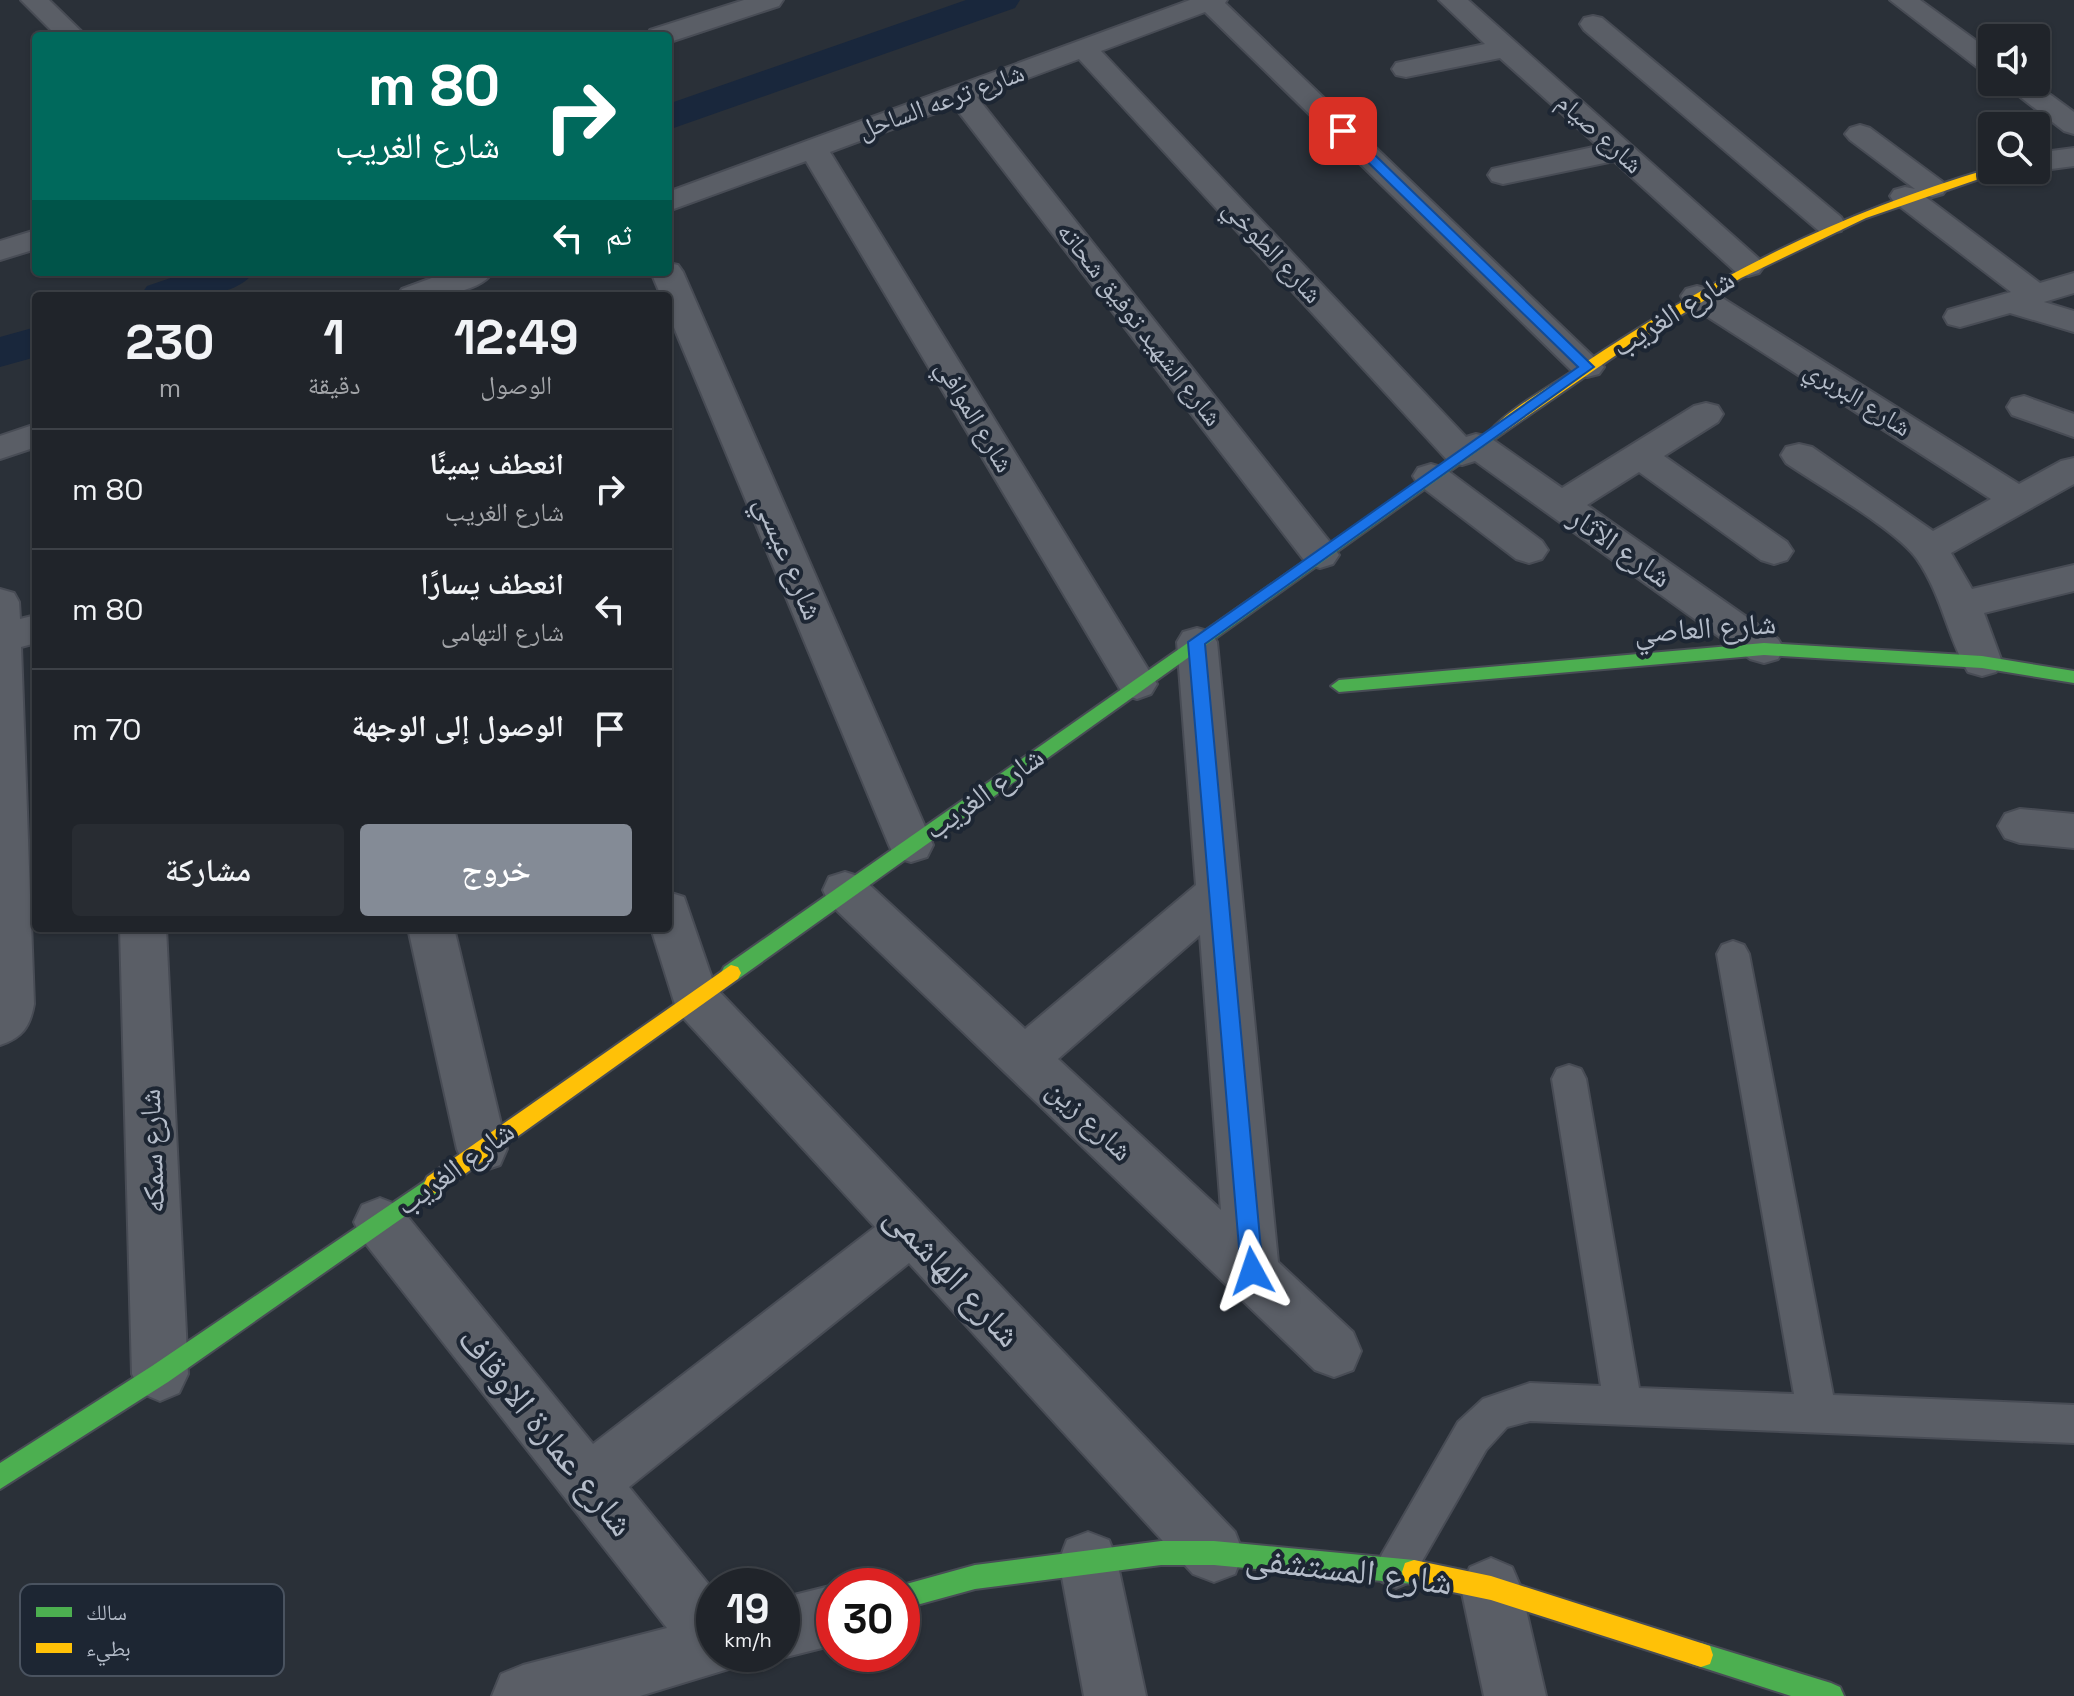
<!DOCTYPE html>
<html lang="ar">
<meta charset="utf-8">
<style>
body{margin:0;font-family:"Space Grotesk","Noto Naskh Arabic",sans-serif;background:#282c32;color:#f1f3f6;direction:rtl;height:100vh;display:flex;flex-direction:column;font-size:30px;white-space:nowrap}
*{box-sizing:border-box;margin:0}
p{font-size:26px;color:#a2a4a8}
.icon{flex:none;width:44px;height:44px;fill:none;stroke:currentColor;stroke-width:2;stroke-linecap:round;stroke-linejoin:round}
.map{position:relative;flex:1;overflow:hidden;direction:ltr}
.drawer{position:absolute;left:32px;top:292px;width:640px;height:640px;display:flex;flex-direction:column;background:#20242a;border-radius:8px;box-shadow:0 2px 6px #0004,0 0 0 2px #3d4147;direction:rtl}
.drawer>*{flex:none}
.top-card{position:absolute;left:32px;top:32px;width:640px;height:244px;border-radius:8px;box-shadow:0 2px 6px #0004,0 0 0 2px #3d4147;direction:rtl;background:#00695c;color:#fff;overflow:hidden}
.controls{position:absolute;left:1978px;top:24px;display:grid;gap:16px}
.controls a{display:grid;place-items:center;width:72px;height:72px;border-radius:8px;background:#20242a;box-shadow:0 2px 6px #0004,0 0 0 2px #3d4147;font-size:40px}
.speed{position:absolute;left:696px;top:1568px;display:flex;gap:16px;font-size:40px;font-weight:700;text-align:center}
.speed>*{display:grid;place-content:center;width:104px;height:104px;border-radius:50%;background:#20242a;box-shadow:0 2px 6px #0004,0 0 0 2px #3d4147;line-height:1}
.speed small{font-size:20px;font-weight:400}
.speed .limit{border:12px solid #d22;background:#fff;color:#111}
.pin{position:absolute;display:grid;place-items:center;width:68px;height:68px;color:#fff;margin:-34px;border-radius:16px;box-shadow:0 4px 12px #0006}
.me{position:absolute;width:88px;margin:-44px;rotate:355deg;stroke-linejoin:round;filter:drop-shadow(0 0 6px #0008)}
.turn{display:flex;align-items:center;gap:28px;height:168px;padding:0 40px;font-size:36px}
.turn .icon{width:104px;height:104px;stroke-width:2.5}
.turn b{display:block;font-size:56px;line-height:68px}
.then{display:flex;align-items:center;height:76px;padding:0 40px;background:#0003;gap:16px;font-size:30px}
.eta{display:flex;justify-content:space-evenly;align-items:center;height:136px;text-align:center}
.eta b{font-size:48px;font-weight:600;line-height:56px}
.primary-button{display:flex;gap:16px;margin-top:auto;padding:16px 40px}
.primary-button a{flex:1;height:92px;border-radius:8px;background:#848b96;color:#fff;font-size:32px;font-weight:600;line-height:92px;text-align:center}
.primary-button a+a{background:#282c32;color:#f1f3f6}
ul{padding:0;list-style:none}
li{display:flex;align-items:center;gap:24px;height:120px;padding:0 40px;border-top:2px solid #3d4147}
li div{flex:1}
li b{display:block;font-size:30px}
li em{font-style:normal}
.map>svg:first-child{display:block}
.lines{fill:none;stroke-linecap:round;stroke-linejoin:round}
.canal{fill:#19273c;fill-rule:evenodd}
.lane-casing{stroke:#484c55;stroke-width:4}
.street-casing{stroke:#484c55;stroke-width:4}
.fast-casing{stroke:#484c55;stroke-width:4}
.slow-casing{stroke:#484c55;stroke-width:4}
.lane{fill:#5a5e66;fill-rule:evenodd}
.street{fill:#5a5e66;fill-rule:evenodd}
.fast{fill:#4caf50;fill-rule:evenodd}
.slow{fill:#ffc107;fill-rule:evenodd}
.route{fill:#1a73e8;stroke:#114b97;stroke-width:2}
.labels{text-anchor:middle;stroke-width:8;stroke-linejoin:round;paint-order:stroke}
.far-street-label{font-size:26px;fill:#b4bcc9;stroke:#1d2633}
.street-label{font-size:30px;fill:#b4bcc9;stroke:#1d2633}
.near-street-label{font-size:36px;fill:#b4bcc9;stroke:#1d2633}
.key{fill:#1d2633;stroke:#4a5360;stroke-width:2}
.key-label{font-size:22px;fill:#b4bcc9}
</style>
<div class="map">
<svg width="2074" height="1696" viewBox="0 0 2074 1696">
<rect width="100%" height="100%" fill="#2a3038"/>
<g class="lines">
<g class="canal">
<path d="M966,0H1020L1015,8L668,130V104Z"/>
<path d="M188,272H254C233,302 173,296 140,296L147,286Z"/>
<path d="M36,327V357L0,367V337Z"/>
</g>
<defs>
<path id="lane" d="M1733,941L1744,945L1749,954L1833,1395L2074,1405V1443L1530,1421L1507,1427L1486,1450L1410,1582L1396,1588L1382,1582L1376,1568L1382,1554L1458,1422L1483,1399L1530,1383L1601,1386L1552,1079L1557,1069L1569,1065L1581,1069L1586,1079L1639,1388L1794,1394L1717,954L1722,945Z"/>
<g id="street">
<path d="M21,0H49L86,36H57Z"/>
<path d="M744,0H783L779,6L670,42L668,36H647L650,30Z"/>
<path d="M1190,0H1227L1225,3L1604,367L1599,374L1587,377L1575,374L1205,12L1101,51L1466,437L1476,434L1489,437L1562,488L1694,406L1706,403L1718,406L1723,414L1718,422L1664,456L1787,542L1793,551L1787,560L1774,564L1761,560L1639,472L1587,505L1778,639L1784,649L1778,659L1764,663L1750,659L1475,461L1462,465L1449,462L1079,59L977,97L1333,546L1339,555L1333,564L1320,568L1307,564L954,106L830,152L1151,674L1157,684L1151,694L1137,699L1123,694L806,161L668,211V192Z"/>
<path d="M1439,0H1468L1759,259L1764,266L1759,273L1748,276L1737,273L1614,161L1503,184L1492,181L1488,175L1492,169L1598,146L1500,58L1406,77L1396,75L1392,69L1396,63L1485,44Z"/>
<path d="M1890,0H1920L1992,52V73L1982,71Z"/>
<path d="M1593,16L1602,18L1841,217L1845,224L1841,231L1830,233L1819,231L1584,30L1580,24L1584,18Z"/>
<path d="M2001,82H2033L2074,112V134L2064,131Z"/>
<path d="M1860,125L1870,128L1943,182L1947,188L1943,194L1932,197L1923,195L2040,283L2074,273V293L2044,302L2074,311V332L2010,313L1960,327L1948,324L1944,317L1948,310L2011,292L1894,202L1890,196L1894,190L1905,187L1915,189L1850,140L1845,134L1850,128Z"/>
<path d="M2074,148V166L2036,171L2032,170H2036V153Z"/>
<path d="M36,230V249L0,260V241Z"/>
<path d="M668,263L678,265L683,272L933,845L927,857L911,862L895,857L889,845L668,313V296H661L651,272H668Z"/>
<path d="M448,272H493C476,297 424,296 397,296L402,289Z"/>
<path d="M1697,286L1708,289L2019,484L2061,461L2074,458V484L1951,553L1972,589L2074,565V591L1984,613L2002,662L1996,672L1982,676L1968,672C1947,636 1942,595 1917,559C1897,530 1818,485 1786,463L1781,455L1786,447L1799,444L1812,447L1933,531L1991,499L1686,303L1681,296L1686,289Z"/>
<path d="M2024,396L2074,414V437L2012,415L2007,407L2012,399Z"/>
<path d="M36,424V447L0,459V436Z"/>
<path d="M1431,464L1444,468L1542,541L1548,550L1542,559L1529,563L1516,559L1418,484L1413,476L1418,468Z"/>
<path d="M0,589L14,593L19,602L20,619L36,615V643L21,647L34,1004C30,1027 22,1038 0,1045Z"/>
<path d="M1197,628L1211,632L1217,642L1278,1262L1353,1332L1361,1351L1353,1370L1334,1377L1315,1370L829,903L823,890L829,877L845,872L861,877L1025,1029L1196,885L1177,642L1183,632ZM1200,935L1221,1210L1058,1059Z"/>
<path d="M2020,809L2074,814V848L2020,843L2005,838L1998,826L2005,814Z"/>
<path d="M668,892L684,897L715,987L1235,1532L1243,1553L1235,1574L1214,1582L1193,1574L909,1263L629,1487L714,1591V1654H741L735,1667L640,1696H492L501,1674L523,1665L667,1628L362,1239L354,1222L362,1205L380,1198L398,1205L593,1444L875,1227L677,1011L651,928H668Z"/>
<path d="M120,928H166L188,1374L179,1393L160,1401L141,1393L132,1374Z"/>
<path d="M408,928H454L507,1149L500,1165L482,1171L464,1165L457,1149Z"/>
<path d="M1088,1532L1109,1540L1117,1561L1146,1696H1084L1059,1561L1067,1540Z"/>
<path d="M1491,1558L1512,1567L1521,1588L1546,1696H1484L1461,1588L1470,1567Z"/>
<path d="M834,1585L836,1586H834V1645L782,1658L772,1654H782V1598Z"/>
</g>
<g id="fast">
<path d="M1498,426L1505,430L1503,433L738,979L731,981L724,979L721,973L724,967Z"/>
<path d="M1764,643L1982,656L2074,671V683L1982,668L1764,655L1339,692L1331,686L1339,680Z"/>
<path d="M434,1175L441,1177L444,1184L441,1191L168,1382L0,1489V1463L152,1366Z"/>
<path d="M1161,1541H1214L1414,1560L1423,1563L1426,1572L1423,1581L1414,1584L1214,1565H1161L975,1589L902,1609V1586H899L975,1565Z"/>
<path d="M1701,1643L1831,1683L1840,1687L1844,1696H1791L1701,1667L1692,1664L1689,1655L1692,1646Z"/>
</g>
<g id="slow">
<path d="M1992,168L2005,170L1866,218L1741,278L1622,351L1503,433L1498,434L1491,430C1510,408 1555,384 1580,366C1715,276 1836,214 1992,168Z"/>
<path d="M731,965L738,967L741,973L738,979L441,1191L434,1193L427,1191L424,1184L427,1177Z"/>
<path d="M1414,1560L1491,1576L1701,1643L1710,1646L1713,1655L1710,1664L1701,1667L1491,1600L1414,1584L1405,1581L1402,1572L1405,1563Z"/>
</g>
</defs>
<use href="#lane" class="lane-casing"/>
<use href="#street" class="street-casing"/>
<use href="#fast" class="fast-casing"/>
<use href="#slow" class="slow-casing"/>
<use href="#lane" class="lane"/>
<use href="#street" class="street"/>
<use href="#fast" class="fast"/>
<use href="#slow" class="slow"/>
</g>
<path class="route" d="M1338,128H1347L1594,367L1205,644L1263,1271L1260,1279L1252,1282L1244,1279L1241,1271L1188,642L1578,367L1338,133Z"/>
<g class="labels">
<g class="far-street-label">
<text transform="translate(941 101) rotate(-20)" y="9">شارع ترعه الساحل</text>
<text transform="translate(1600 133) rotate(42)" y="9">شارع صيام</text>
<text transform="translate(1273 251) rotate(47)" y="9">شارع الطوخي</text>
<text transform="translate(1140 324) rotate(52)" y="9">شارع الشهيد توفيق شحاته</text>
<text transform="translate(1858 398) rotate(32)" y="9">شارع البربري</text>
<text transform="translate(975 416) rotate(59)" y="9">شارع الموافي</text>
</g>
<g class="street-label">
<text transform="translate(1673 313) rotate(-32)" y="10">شارع الغريب</text>
<text transform="translate(1620 547) rotate(35)" y="10">شارع الآثار</text>
<text transform="translate(789 558) rotate(67)" y="10">شارع عيسي</text>
<text transform="translate(1705 628) rotate(-4)" y="10">شارع العاصي</text>
<text transform="translate(984 793) rotate(-35)" y="10">شارع الغريب</text>
<text transform="translate(1090 1120) rotate(43)" y="10">شارع زين</text>
<text transform="translate(152 1151) rotate(-92)" y="10">شارع سمكه</text>
<text transform="translate(455 1168) rotate(-36)" y="10">شارع الغريب</text>
</g>
<g class="near-street-label">
<text transform="translate(954 1275) rotate(47)" y="13">شارع الهاشمى</text>
<text transform="translate(547 1431) rotate(51)" y="13">شارع عمارة الاوقاف</text>
<text transform="translate(1349 1569) rotate(7)" y="13">شارع المستشفى</text>
</g>
</g>
<rect x="20" y="1584" width="264" height="92" rx="12" class="key"/>
<rect x="36" y="1607" width="36" height="10" fill="#4caf50"/>
<rect x="36" y="1643" width="36" height="10" fill="#ffc107"/>
<g class="key-label">
<text x="86" y="1620">سالك</text>
<text x="86" y="1656">بطيء</text>
</g>
</svg>
<div class="controls">
<a><svg class="icon" aria-label="sound" viewBox="0 0 24 24"><path d="M4 9h4l5-4v14l-5-4H4zM17 9q2 3 0 6"/></svg></a>
<a><svg class="icon" aria-label="search" viewBox="0 0 24 24"><circle cx="10" cy="10" r="6"/><path d="M15 15l6 6"/></svg></a>
</div>
<div class="speed"><div>19<small>km/h</small></div><div class="limit">30</div></div>
<div class="pin" style="left:1343px;top:131px;background:#d93025"><svg class="icon" aria-label="arrive" viewBox="0 0 24 24"><path d="M6 21V4h12l-3 4 3 4H6"/></svg></div>
<svg class="me" style="left:1252px;top:1271px" viewBox="-20 -20 40 40"><path d="M0-17L14 15 0 8-14 15z" fill="#1a73e8" stroke="#fff" stroke-width="4"/></svg>
<div class="top-card">
<div class="turn"><svg class="icon" aria-label="right" viewBox="0 0 24 24"><path d="M7 20v-9h11M14 6l5 5-5 5"/></svg><div><b>80 m</b>شارع الغريب</div></div>
<div class="then">ثم<svg class="icon" aria-label="left" viewBox="0 0 24 24"><path d="M17 20v-9H6M10 6l-5 5 5 5"/></svg></div>
</div>
<section class="drawer">
<div class="eta">
<div><b>12:49</b><p>الوصول</p></div>
<div><b>1</b><p>دقيقة</p></div>
<div><b>230</b><p>m</p></div>
</div>
<ul>
<li><svg class="icon" aria-label="right" viewBox="0 0 24 24"><path d="M7 20v-9h11M14 6l5 5-5 5"/></svg><div><b>انعطف يمينًا</b><p>شارع الغريب</p></div><em>80 m</em></li>
<li><svg class="icon" aria-label="left" viewBox="0 0 24 24"><path d="M17 20v-9H6M10 6l-5 5 5 5"/></svg><div><b>انعطف يسارًا</b><p>شارع التهامى</p></div><em>80 m</em></li>
<li><svg class="icon" aria-label="arrive" viewBox="0 0 24 24"><path d="M6 21V4h12l-3 4 3 4H6"/></svg><div><b>الوصول إلى الوجهة</b></div><em>70 m</em></li>
</ul>
<div class="primary-button"><a>خروج</a><a>مشاركة</a></div>
</section>
</div>
